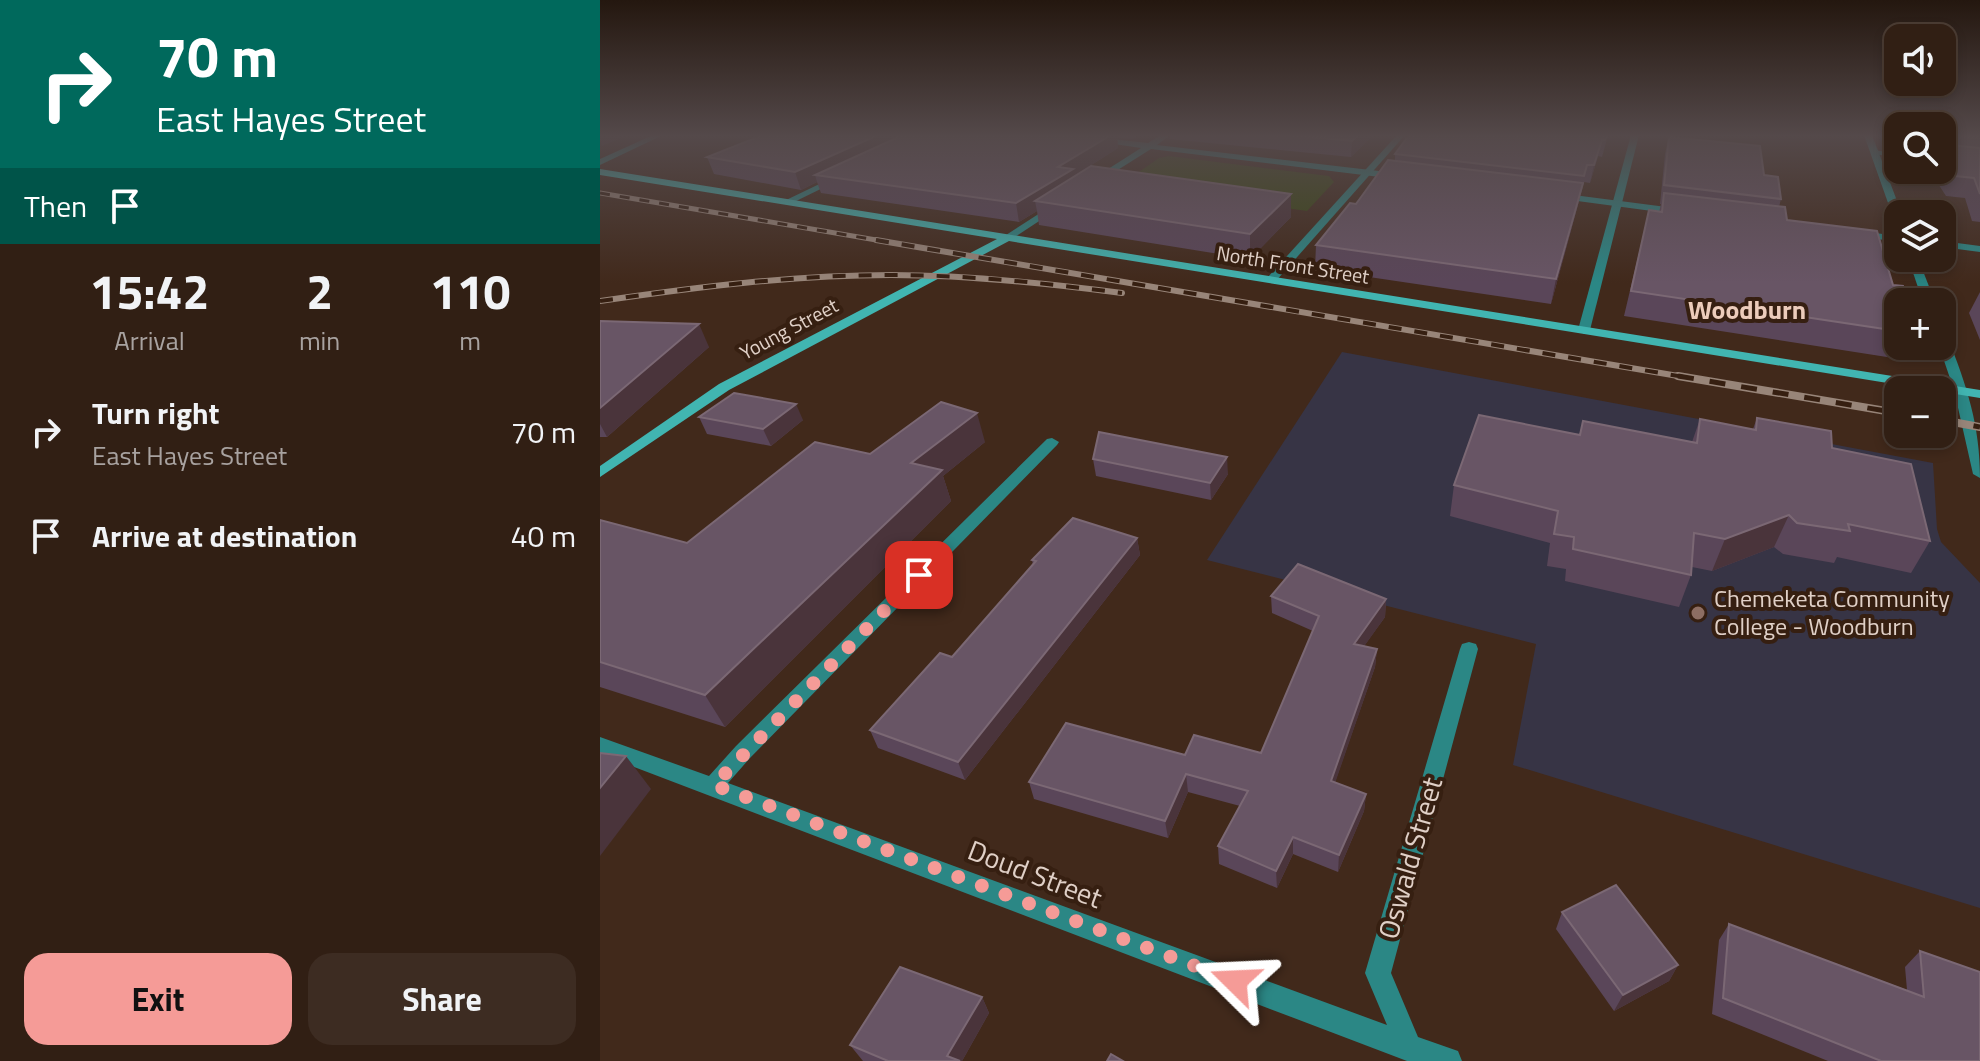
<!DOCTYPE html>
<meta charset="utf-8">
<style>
body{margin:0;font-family:"Titillium Web",sans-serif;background:#3d2c22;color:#f1f3f6;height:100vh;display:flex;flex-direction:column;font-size:30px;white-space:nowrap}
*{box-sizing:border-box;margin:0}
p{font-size:26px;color:#a8a2a0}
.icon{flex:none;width:44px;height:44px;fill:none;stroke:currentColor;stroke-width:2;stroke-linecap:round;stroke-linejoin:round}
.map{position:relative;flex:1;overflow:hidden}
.panel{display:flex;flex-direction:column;background:#311f14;width:600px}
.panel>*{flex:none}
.top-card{background:#00695c;color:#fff;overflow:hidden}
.fabs{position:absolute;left:1284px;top:24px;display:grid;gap:16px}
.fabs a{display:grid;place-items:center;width:72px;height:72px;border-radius:16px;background:#311f14;box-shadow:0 4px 12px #0003,0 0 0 2px #4c3d34;font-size:40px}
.pin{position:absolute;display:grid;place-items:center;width:68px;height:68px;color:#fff;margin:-34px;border-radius:16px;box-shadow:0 4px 12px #0006}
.me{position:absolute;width:88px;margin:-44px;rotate:291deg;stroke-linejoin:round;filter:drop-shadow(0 0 6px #0008)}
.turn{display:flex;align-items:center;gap:28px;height:168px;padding:0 24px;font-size:36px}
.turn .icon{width:104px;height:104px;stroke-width:2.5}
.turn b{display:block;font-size:56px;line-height:68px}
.then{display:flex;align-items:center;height:76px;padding:0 24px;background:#0003;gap:16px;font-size:30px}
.eta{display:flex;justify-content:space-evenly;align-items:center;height:136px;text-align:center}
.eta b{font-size:48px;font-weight:700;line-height:56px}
.primary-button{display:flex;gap:16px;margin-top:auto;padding:16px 24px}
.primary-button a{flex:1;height:92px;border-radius:24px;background:#f59b97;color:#111;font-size:32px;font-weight:700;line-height:92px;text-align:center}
.primary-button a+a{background:#3d2c22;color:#f1f3f6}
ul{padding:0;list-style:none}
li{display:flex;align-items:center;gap:24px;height:104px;padding:0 24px}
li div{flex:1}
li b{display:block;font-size:30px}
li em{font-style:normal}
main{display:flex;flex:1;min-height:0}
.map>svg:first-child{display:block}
.education{fill:#373445}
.green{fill:#394612}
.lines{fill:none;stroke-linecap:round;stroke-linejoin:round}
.minor{fill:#2b8785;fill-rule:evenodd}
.tertiary{fill:#2b8785;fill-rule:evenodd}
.secondary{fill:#41b5b1;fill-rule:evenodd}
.rail-far2-casing{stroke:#988579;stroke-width:5}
.rail-far1-casing{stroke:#988579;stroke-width:6}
.rail-casing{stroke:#988579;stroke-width:8}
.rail-far2{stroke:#361f11;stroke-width:3;stroke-dasharray:10;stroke-linecap:butt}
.rail-far1{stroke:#361f11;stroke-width:4;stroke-dasharray:13;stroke-linecap:butt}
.rail{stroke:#361f11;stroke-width:5;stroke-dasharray:16;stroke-linecap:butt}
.wall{fill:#5a4659}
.shaded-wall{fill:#4a343b}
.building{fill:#685565;stroke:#7b6874;stroke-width:2}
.route{stroke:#f59b97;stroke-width:14;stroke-dasharray:0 25.2}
.education-dot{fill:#8d6e63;stroke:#361f11;stroke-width:3}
.labels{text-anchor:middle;stroke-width:8;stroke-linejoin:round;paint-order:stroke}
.far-street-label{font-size:20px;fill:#e0d0c7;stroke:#361f11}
.poi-label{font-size:24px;fill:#e0d0c7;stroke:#361f11;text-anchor:start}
.far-district-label{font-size:26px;font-weight:bold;fill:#ecccbb;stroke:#361f11}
.near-street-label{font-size:28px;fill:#e0d0c7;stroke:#361f11}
</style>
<main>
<section class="panel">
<div class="top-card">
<div class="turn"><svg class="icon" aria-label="right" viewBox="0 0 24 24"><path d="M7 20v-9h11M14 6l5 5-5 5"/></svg><div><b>70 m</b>East Hayes Street</div></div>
<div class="then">Then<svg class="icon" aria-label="arrive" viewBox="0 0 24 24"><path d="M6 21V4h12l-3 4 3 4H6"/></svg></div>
</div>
<div class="eta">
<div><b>15:42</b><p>Arrival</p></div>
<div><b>2</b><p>min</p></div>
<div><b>110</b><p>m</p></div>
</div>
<ul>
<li><svg class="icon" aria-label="right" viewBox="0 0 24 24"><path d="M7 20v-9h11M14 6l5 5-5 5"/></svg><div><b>Turn right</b><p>East Hayes Street</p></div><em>70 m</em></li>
<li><svg class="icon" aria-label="arrive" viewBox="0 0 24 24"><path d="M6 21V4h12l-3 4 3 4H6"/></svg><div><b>Arrive at destination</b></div><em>40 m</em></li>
</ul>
<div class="primary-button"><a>Exit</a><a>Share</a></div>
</section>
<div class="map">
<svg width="1380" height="1061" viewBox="0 0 1380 1061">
<rect width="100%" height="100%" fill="#41291b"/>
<path class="education" d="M742,352L1333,463L1337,529L1341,542L1380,583V908L913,765L936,644L607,560Z"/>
<path class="green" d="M569,156L729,176L734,182L707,211L520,185L559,158Z"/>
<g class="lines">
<g class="minor">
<path d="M797,135H805L675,282H667V278Z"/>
<path d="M1031,135H1039L990,330L984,334L978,330Z"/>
<path d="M1272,150L1298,153V157L1272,154Z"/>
<path d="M234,177L241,179L190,204L182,202Z"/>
<path d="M452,438L459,442L457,445L150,758L128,783L787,1025L765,973L860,649L862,644L869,642L876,644L878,649L791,973L818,1037L858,1051L862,1061H807L0,754V737L109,776L136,746L447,439Z"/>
</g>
<g class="tertiary">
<path d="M53,135H63L0,165V159Z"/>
<path d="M454,135H475L548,143L561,135H570L557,145L796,173L800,176L796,179L551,149L497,183L493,180L494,178L541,148Z"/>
<path d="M1264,135H1272L1302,214H1298V220L1293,217Z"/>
<path d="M958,193L1082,209L1087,212L1082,215L955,198L953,196Z"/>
<path d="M451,206L459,208L412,239L403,237Z"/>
<path d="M1260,231L1298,236V242L1257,236L1255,234Z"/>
<path d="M1342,241L1380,246V252L1342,247Z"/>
<path d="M1308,258H1318L1335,302H1323Z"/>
<path d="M1342,334L1348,338C1367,387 1380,425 1380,478L1373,474L1354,390L1339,346H1342Z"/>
</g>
<path class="secondary" d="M0,169L1380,390V398L409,241L129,390L0,477V466L119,384L397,239L0,175Z"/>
<defs>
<path id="rail-far2" d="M0,193L288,242"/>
<g id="rail-far1">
<path d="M276,240L1090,378"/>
<path d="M0,301C97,287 194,275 291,275C369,275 445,283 522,293"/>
</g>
<g id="rail">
<path d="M1078,376L1298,413"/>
<path d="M1342,420L1380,427"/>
</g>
</defs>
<use href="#rail-far2" class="rail-far2-casing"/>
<use href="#rail-far1" class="rail-far1-casing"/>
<use href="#rail" class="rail-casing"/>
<use href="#rail-far2" class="rail-far2"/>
<use href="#rail-far1" class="rail-far1"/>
<use href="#rail" class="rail"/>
</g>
<g class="wall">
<path d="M163,135H539L532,139L517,138L518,148L474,176V177L691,217L650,259L439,225L437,211L419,222L221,193L217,182L201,190L114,174L107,157Z"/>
<path d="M570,135H773L751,157L570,139Z"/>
<path d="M1008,135L1002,157L998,156L990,183L984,182L951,304L715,269L716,245L795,161V154Z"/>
<path d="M1342,135H1380V222L1372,221L1365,198L1346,196L1335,179L1321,177L1317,170H1342Z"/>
<path d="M1069,137L1164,175L1181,199L1179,207L1187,220L1298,302V346H1312L1306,360L1024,316L1049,210L1059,212L1061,204H1060L1065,154Z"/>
<path d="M1380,292V340L1369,313Z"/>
<path d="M0,321L109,347L7,437H0Z"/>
<path d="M99,417L203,420L171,446L107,434Z"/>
<path d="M1157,418L1232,448L1330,541L1311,573L1237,557L1234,563L1183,554L1174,547L1112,571L1092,567L1091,575L1079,607L965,581L966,569L947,566L950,543L850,516L854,485L980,435L1092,442L1100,419L1153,429Z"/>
<path d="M385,442L343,476L351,501L125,727L0,687V520L87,543L270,454Z"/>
<path d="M493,459L628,474L611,500L496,476Z"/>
<path d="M537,538L540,555L365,780L278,748L270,730L352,657L433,565L432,560Z"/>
<path d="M671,596L786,599L785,617L764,646L777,649L775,667L735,782L766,794L764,811L738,872L693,854L677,888L619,864L618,846L640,806L588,792L568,838L434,799L429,782L585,755L661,753L713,631L672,613Z"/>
<path d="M962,912L1078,965L1069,981L1014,1011L956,929Z"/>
<path d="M1129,924L1307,990L1305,967L1320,951L1380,1061H1228L1112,1014L1119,940Z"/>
<path d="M382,997L389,1013L362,1061H263L250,1045Z"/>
</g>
<g class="shaded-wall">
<path d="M0,135H28L2,146L0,141Z"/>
<path d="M278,135H318L215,175L217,182L201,190L195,172Z"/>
<path d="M511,135H517L518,148L474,176L475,186L435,201L437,211L419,222L416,203L458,167Z"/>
<path d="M758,135H773L751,157L752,141Z"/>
<path d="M1002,140L998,156L990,183L994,165Z"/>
<path d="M983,183L978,205L951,304L956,279Z"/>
<path d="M691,194V217L650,259V234Z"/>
<path d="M99,324L109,347L7,437L0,424V408Z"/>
<path d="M196,404L203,420L171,446L163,429Z"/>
<path d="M377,413L385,442L343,476L351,501L125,727L105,695L311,463Z"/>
<path d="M627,457L628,474L611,500L610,483Z"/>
<path d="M1189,515L1174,547L1112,571L1125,539Z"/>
<path d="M537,538L540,555L365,780L358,762Z"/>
<path d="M786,599L785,617L753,662L754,644Z"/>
<path d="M777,649L775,667L730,798L731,781Z"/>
<path d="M26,756L51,789L0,856V788Z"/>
<path d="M586,774L588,792L568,838L565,821Z"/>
<path d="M766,794L764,811L738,872L739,855Z"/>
<path d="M693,837V854L677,888L676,871Z"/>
<path d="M1078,965L1069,981L1014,1011L1023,995Z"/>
<path d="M382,997L389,1013L362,1061H350L347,1056Z"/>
</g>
<g class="building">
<path d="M163,135H278L195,172L107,157Z"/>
<path d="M303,135H511L458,167L473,169L416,203L215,175Z"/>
<path d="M692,135H758L752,141Z"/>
<path d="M809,135H1007L1005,140H1002L994,165H987L984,176L795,154Z"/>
<path d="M1342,135H1380V138L1350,136L1347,139L1350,145L1380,148V194L1374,178L1355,176L1344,160H1342Z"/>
<path d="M1069,137L1160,146L1164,175L1178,177L1181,199L1064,185Z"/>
<path d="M788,160L983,183L956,279L716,245L750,203L756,204Z"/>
<path d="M491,166L691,194L650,234L435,201Z"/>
<path d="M1064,193L1185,207L1187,220L1277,231L1293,285L1303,286L1308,302H1298V331L1031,291L1049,210L1062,212Z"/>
<path d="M0,321L99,324L0,408Z"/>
<path d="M134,393L196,404L163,429L99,417Z"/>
<path d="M341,402L377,413L311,463L342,470L105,695L0,662V520L87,543L215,442L270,454Z"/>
<path d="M879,415L980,435L983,421L1097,443L1100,419L1156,430L1157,418L1231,431L1232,448L1311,464L1330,541L1248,524L1250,531L1197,523L1189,515L1125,539L1094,533L1091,575L973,549L974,537L954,534L958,511L854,485Z"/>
<path d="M499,432L627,457L610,483L493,459Z"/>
<path d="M473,518L537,538L358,762L270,730L340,653L352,657L436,561L432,560Z"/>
<path d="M698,564L786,599L754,644L777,649L731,781L766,794L739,855L693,837L676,871L618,846L648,791L586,774L565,821L429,782L466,723L585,755L594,735L661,753L719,616L671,596Z"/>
<path d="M0,753L26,756L0,788Z"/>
<path d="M1016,885L1078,965L1023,995L962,912Z"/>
<path d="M1129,924L1324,997L1320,951L1380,972V1061H1281L1123,998Z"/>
<path d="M300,967L382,997L347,1056L360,1061H288L250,1045Z"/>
<path d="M511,1054L523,1061H507Z"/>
</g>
<linearGradient id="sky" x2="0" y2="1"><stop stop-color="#24170f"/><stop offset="0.48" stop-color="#54494a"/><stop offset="1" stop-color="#54494a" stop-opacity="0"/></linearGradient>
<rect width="1380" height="283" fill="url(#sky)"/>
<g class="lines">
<path class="route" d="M319,575L114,785L635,981"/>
</g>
<circle class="education-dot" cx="1098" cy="613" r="8"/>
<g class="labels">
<g class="far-street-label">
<text transform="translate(693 265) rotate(9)" y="7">North Front Street</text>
<text transform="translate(189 329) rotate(-28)" y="7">Young Street</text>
</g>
<g class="poi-label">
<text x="1114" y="607">Chemeketa Community<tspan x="1114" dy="28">College - Woodburn</tspan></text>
</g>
<g class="far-district-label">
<text x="1147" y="319">Woodburn</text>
</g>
<g class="near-street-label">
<text transform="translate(810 858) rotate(-74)" y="10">Oswald Street</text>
<text transform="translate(435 874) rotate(21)" y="10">Doud Street</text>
</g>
</g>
</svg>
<div class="fabs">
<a><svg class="icon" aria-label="sound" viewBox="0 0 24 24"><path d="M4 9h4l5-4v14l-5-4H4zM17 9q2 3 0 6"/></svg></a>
<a><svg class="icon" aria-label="search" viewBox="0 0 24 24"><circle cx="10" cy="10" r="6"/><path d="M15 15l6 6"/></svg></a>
<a><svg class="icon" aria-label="layers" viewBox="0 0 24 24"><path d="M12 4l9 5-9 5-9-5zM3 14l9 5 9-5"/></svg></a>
<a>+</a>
<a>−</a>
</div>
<div class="pin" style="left:319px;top:575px;background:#d93025"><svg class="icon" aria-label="arrive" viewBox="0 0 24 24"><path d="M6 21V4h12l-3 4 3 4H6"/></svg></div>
<svg class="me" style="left:635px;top:981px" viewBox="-20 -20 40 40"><path d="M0-17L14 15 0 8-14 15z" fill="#f59b97" stroke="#fff" stroke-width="4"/></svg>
</div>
</main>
